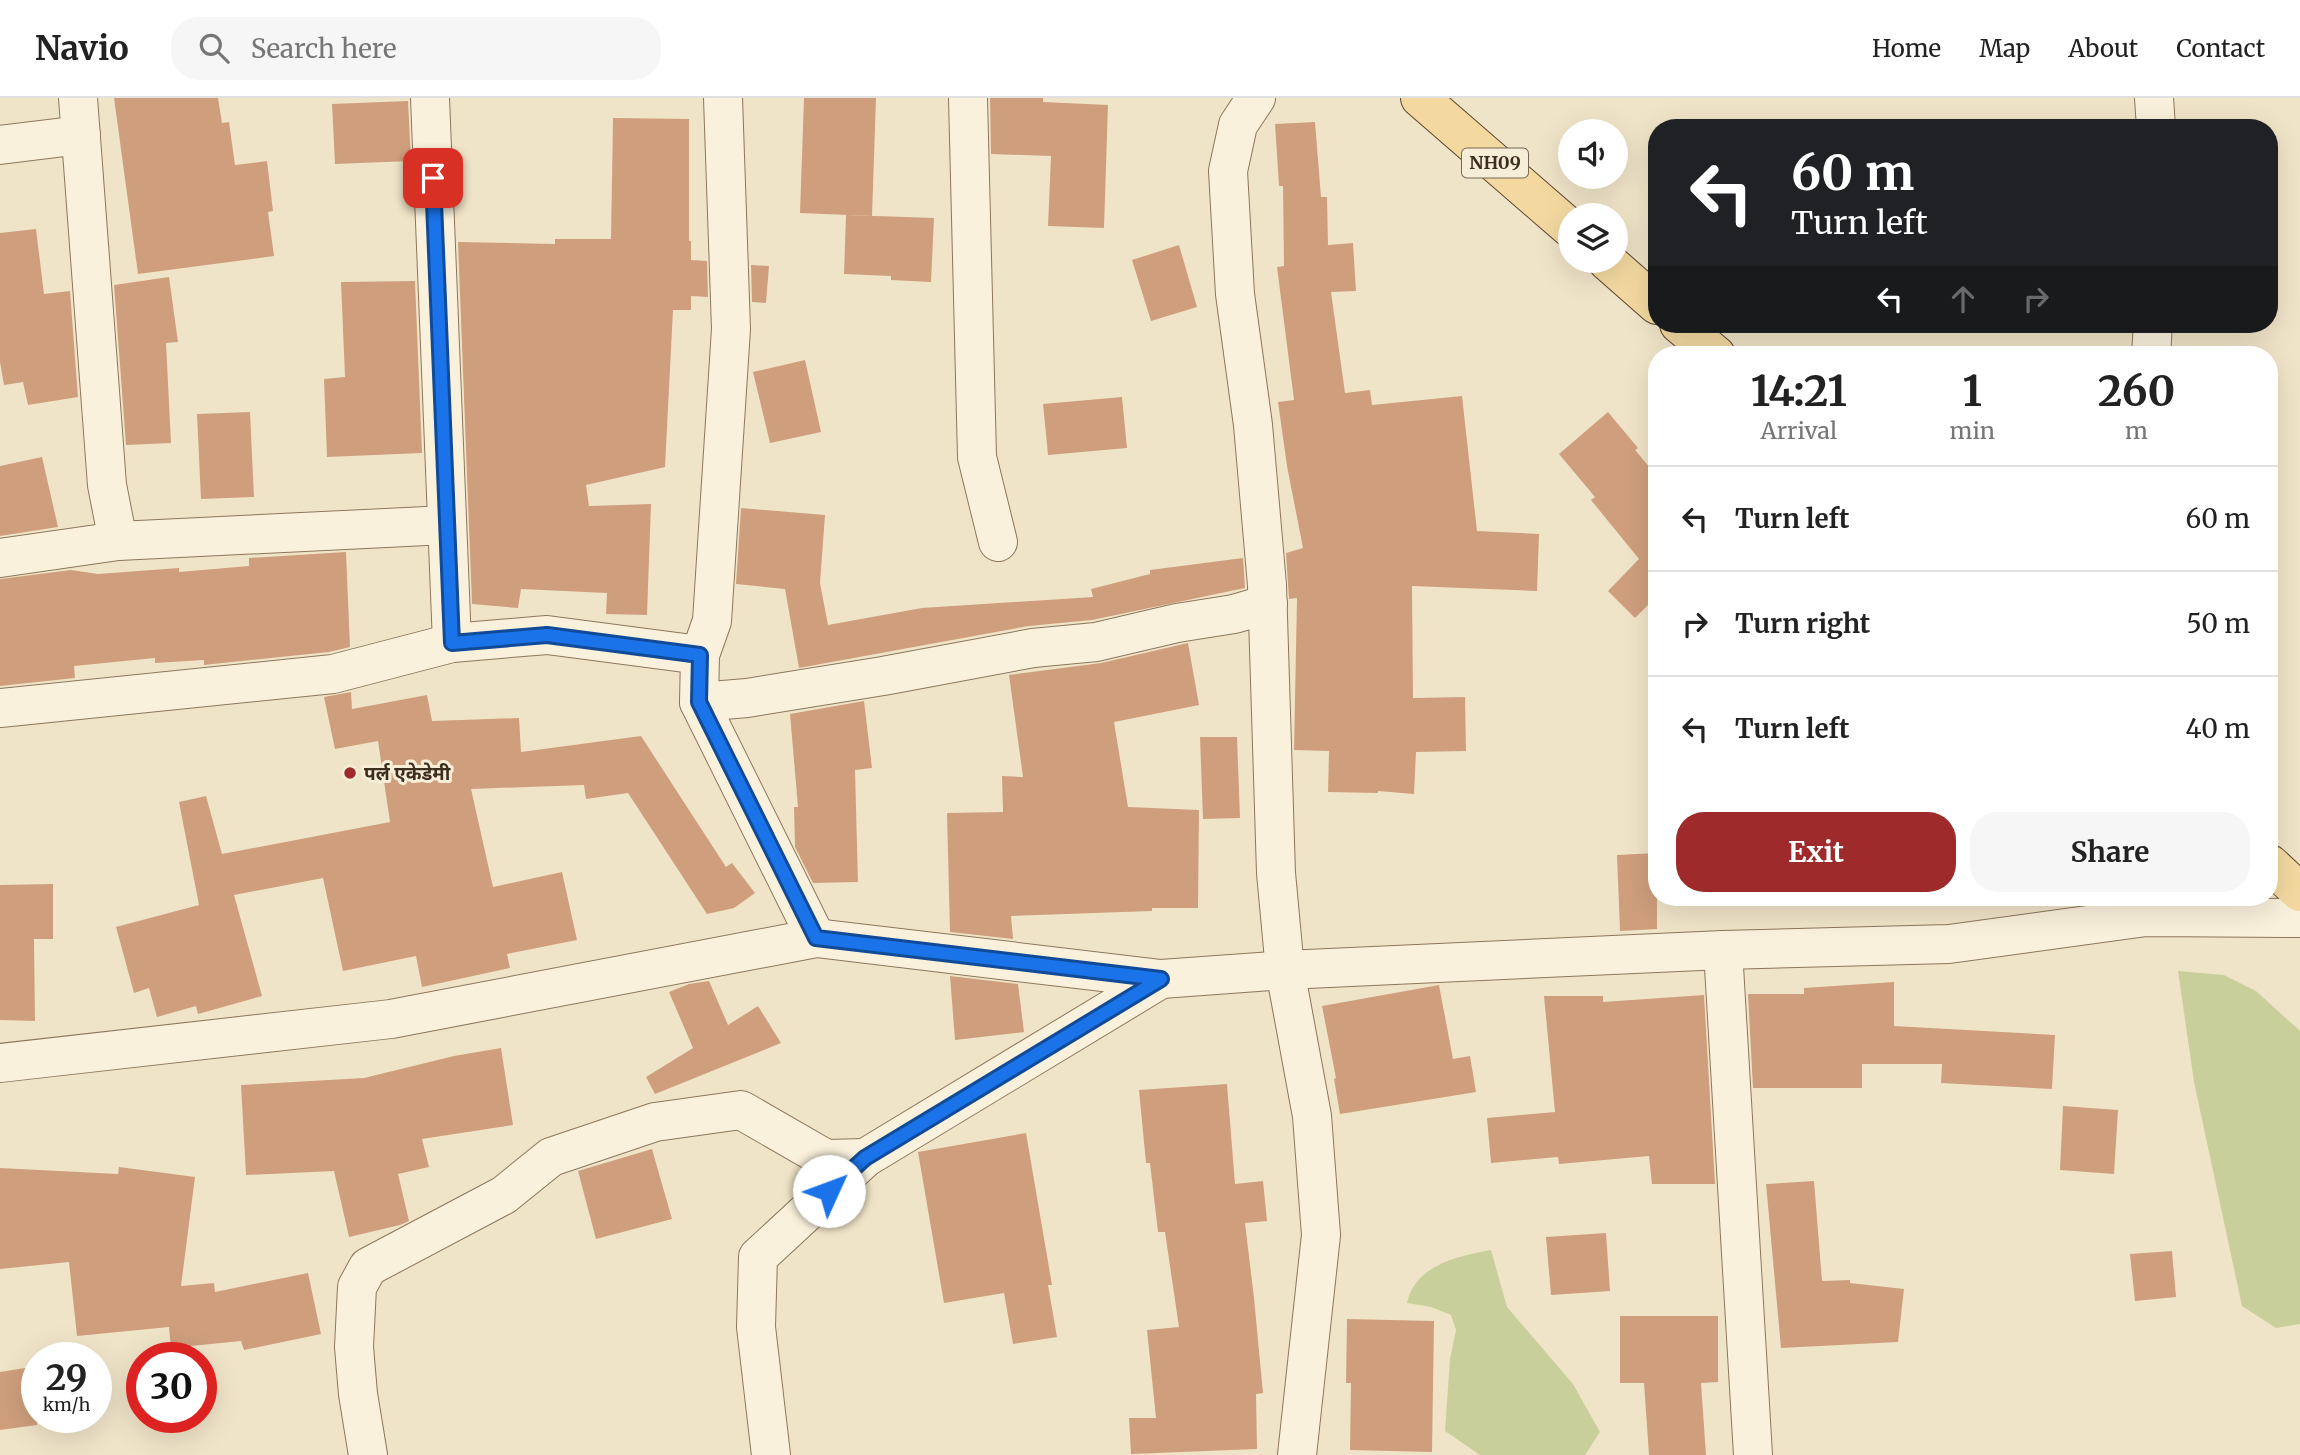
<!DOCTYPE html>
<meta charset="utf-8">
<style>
body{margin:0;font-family:Merriweather,"Noto Sans Devanagari",serif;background:#f6f6f6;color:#222;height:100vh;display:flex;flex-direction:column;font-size:26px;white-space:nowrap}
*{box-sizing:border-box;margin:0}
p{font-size:23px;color:#767676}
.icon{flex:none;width:38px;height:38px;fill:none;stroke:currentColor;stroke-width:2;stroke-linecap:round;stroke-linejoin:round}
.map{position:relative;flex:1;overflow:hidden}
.drawer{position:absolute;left:1648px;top:248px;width:630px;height:560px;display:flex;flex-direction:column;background:#fff;border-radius:28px;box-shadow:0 7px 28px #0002}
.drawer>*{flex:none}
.guide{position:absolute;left:1648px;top:21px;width:630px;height:214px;border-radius:28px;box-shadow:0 7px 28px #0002;background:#202124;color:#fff;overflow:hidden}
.tools{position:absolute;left:1558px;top:21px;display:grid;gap:14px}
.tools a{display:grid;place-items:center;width:70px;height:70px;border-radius:50%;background:#fff;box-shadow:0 7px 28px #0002;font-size:35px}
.speed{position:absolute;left:21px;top:1244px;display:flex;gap:14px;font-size:35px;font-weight:700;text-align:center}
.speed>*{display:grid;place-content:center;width:91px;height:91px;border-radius:50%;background:#fff;box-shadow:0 7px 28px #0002;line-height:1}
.speed small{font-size:18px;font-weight:400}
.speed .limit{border:10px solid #d22;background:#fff;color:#111}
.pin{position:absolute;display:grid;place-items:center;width:60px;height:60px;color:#fff;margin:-30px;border-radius:14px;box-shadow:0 4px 10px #0006}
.me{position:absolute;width:77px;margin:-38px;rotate:47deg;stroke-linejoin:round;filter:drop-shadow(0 0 5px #0008)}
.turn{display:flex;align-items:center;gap:24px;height:147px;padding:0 28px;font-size:32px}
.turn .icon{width:91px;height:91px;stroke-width:2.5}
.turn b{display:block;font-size:49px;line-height:60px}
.lanes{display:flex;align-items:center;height:66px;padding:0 28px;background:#0003;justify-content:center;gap:35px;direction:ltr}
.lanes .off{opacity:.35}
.eta{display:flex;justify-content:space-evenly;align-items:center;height:119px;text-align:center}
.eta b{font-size:42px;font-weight:700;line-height:49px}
.primary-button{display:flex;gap:14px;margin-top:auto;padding:14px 28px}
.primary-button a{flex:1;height:80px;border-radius:28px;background:#9e2a2b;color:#fff;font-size:28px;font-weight:700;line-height:80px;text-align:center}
.primary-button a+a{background:#f6f6f6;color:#222}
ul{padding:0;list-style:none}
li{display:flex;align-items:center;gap:21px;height:105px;padding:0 28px;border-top:2px solid #e0e0e0}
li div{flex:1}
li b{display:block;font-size:26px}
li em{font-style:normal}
header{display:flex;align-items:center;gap:42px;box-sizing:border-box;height:98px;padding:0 35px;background:#fff;border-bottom:2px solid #e0e0e0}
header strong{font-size:33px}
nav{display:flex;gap:38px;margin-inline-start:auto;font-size:24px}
.search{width:490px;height:63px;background:#f6f6f6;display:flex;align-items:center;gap:18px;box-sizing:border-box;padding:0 24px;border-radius:28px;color:#767676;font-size:26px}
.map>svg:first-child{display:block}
.green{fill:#c9cf9b}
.building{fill:#cf9f7d}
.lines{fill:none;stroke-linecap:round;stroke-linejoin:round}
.minor-casing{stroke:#8d765c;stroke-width:40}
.major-casing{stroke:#5b4430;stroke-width:40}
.minor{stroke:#faf1dc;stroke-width:38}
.major{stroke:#f3d9a0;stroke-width:38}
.route-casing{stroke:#114b97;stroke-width:18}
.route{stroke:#1a73e8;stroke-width:12}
.poi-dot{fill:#9e2a2b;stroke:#f7eed8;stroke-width:2.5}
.labels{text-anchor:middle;stroke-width:6;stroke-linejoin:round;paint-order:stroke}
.shield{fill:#f7eed8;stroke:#756857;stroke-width:2}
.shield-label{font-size:18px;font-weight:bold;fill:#3d2e20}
.poi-label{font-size:19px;font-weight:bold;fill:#3d2e20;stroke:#f7eed8;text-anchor:start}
</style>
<header>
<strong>Navio</strong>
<div class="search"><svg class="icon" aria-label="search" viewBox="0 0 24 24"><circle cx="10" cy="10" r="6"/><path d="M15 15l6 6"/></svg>Search here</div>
<nav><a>Home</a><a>Map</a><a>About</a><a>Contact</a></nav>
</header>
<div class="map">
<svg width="2300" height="1357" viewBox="0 0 2300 1357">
<rect width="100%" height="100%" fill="#f0e4c8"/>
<g class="green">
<path d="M2178,873L2224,877L2256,893L2300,933V1226L2276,1230L2242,1208L2194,984Z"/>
<path d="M1491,1152L1507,1209L1573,1286L1600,1334L1585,1357H1480L1445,1333L1450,1261L1456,1232L1451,1217L1431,1209L1407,1205C1415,1167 1458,1158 1491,1152Z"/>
</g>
<g class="building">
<path d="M114,0H218L222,25L229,24L235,67L267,63L273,113L268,114L274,158L138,176Z"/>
<path d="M804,0H876L872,118L800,115Z"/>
<path d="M990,0H1043V4L1108,7L1104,130L1048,128L1051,58L991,56Z"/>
<path d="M408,3L411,63L335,66L332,6Z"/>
<path d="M613,20L689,21V143H691V162L707,163L708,199L691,198V212H673L665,369L586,387L589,408L651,406L647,517L606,516L607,495L521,491L518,510L472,506L458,144L555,146V141H611Z"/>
<path d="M1315,24L1321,99H1327L1328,147L1353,145L1356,193L1331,194L1345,295L1370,292L1372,307L1462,298L1477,433L1539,436L1537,493L1412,488L1413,600L1465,599L1466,653L1416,654L1414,696L1378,693V695L1328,694L1329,653L1294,652L1297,500L1289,501L1286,455L1303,450L1287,368L1278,304L1294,302L1277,169L1284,168L1283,88H1279L1275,26Z"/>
<path d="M846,117L934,120L931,184L891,182V178L844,176Z"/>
<path d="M36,131L44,196L70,193L78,299L28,307L23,284L4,287L0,264V135Z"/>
<path d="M1179,147L1197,209L1151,223L1132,162Z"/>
<path d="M751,167L769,168L766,205L752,204Z"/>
<path d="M169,179L178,244L166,245L171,345L126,347L114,187Z"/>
<path d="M415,183L422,355L327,359L324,281L345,279L341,184Z"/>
<path d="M805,262L821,334L770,345L753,274Z"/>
<path d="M1122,299L1127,350L1048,357L1043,306Z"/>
<path d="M250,314L254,399L201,401L197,316Z"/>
<path d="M1608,314L1638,350L1635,352L1657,378V498L1635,520L1608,493L1639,461L1591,402L1595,399L1559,356Z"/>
<path d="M42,359L58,429L0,438V368Z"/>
<path d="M741,410L825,417L820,485L828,527L922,510L1093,499L1091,491L1150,476V472L1243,460L1245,490L1092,522L1029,528L799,570L785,491L736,486Z"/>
<path d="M346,454L350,549L329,554L204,567V562L155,565V560L74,568L75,580L0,588V481L71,472L98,476L179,470V474L249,468V460Z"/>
<path d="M1188,545L1199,607L1114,624L1128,709L1199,712L1198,810H1152V813L1011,818L1013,841L950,834L947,715L1003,714L1002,678L1023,679L1009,577L1101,565Z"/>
<path d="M351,594L352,611L427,597L432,623L519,620L521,654L641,638L726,769L732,765L755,795L734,810L707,816L628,695L586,701L584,687L471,691L493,789L562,774L577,842L507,856L510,870L422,889L416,858L343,873L323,780L234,797L262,898L198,916L196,908L157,919L149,890L134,895L116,829L199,807L179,704L206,698L222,756L390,724L378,643L335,651L324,599Z"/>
<path d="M864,603L872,670L855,672L858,784L813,785L795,749L794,709H798L790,616Z"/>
<path d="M1200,639H1237L1240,720L1203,721Z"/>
<path d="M1657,755V831L1620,833L1617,757Z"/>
<path d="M53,786V841H34L35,923L0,922V787Z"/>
<path d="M950,878L1018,886L1024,934L955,942Z"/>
<path d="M709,883L728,927L758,908L781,945L655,996L646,979L693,950L669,894L689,886Z"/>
<path d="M1894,884V928L2055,937L2052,991L1941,985L1942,966H1862V990H1753L1748,896H1804V890Z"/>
<path d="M1439,887L1453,961L1470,958L1476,994L1340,1016L1334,981L1336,980L1322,908Z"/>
<path d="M1704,897L1715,1086H1652L1649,1058L1559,1066L1558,1059L1491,1065L1487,1020L1555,1014L1544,898H1603V904Z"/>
<path d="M501,950L513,1027L422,1041L429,1069L398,1076L409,1123L400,1127L349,1139L334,1073L246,1077L241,987L364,980L454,958Z"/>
<path d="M1227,986L1235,1086L1263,1083L1267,1123L1245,1125L1254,1200L1263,1295L1256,1296L1257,1351L1131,1356L1129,1320H1156L1147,1232L1179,1229L1165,1134H1158L1150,1065H1146L1139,992Z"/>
<path d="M2063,1008L2118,1012L2114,1076L2060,1072Z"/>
<path d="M1026,1035L1052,1187H1048L1057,1239L1013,1246L1004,1195L944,1205L918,1054Z"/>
<path d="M652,1051L672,1121L596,1141L578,1073Z"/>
<path d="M119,1069L195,1079L181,1188L214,1185L215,1194L308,1175L321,1236L244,1252L241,1243L171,1250L169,1229L77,1238L69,1164L0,1171V1070L118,1076Z"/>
<path d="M1814,1083L1822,1183L1850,1182V1185L1904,1191L1898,1244L1781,1250L1766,1086Z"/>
<path d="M1606,1135L1610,1193L1551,1197L1546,1139Z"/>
<path d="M2172,1153L2176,1199L2135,1203L2130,1156Z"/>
<path d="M1620,1218H1718V1284L1701,1285L1706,1357H1649L1644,1285H1620Z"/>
<path d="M1347,1221L1434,1223L1432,1354L1350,1352L1351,1285H1346Z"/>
<path d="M37,1268V1327L0,1332V1274Z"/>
</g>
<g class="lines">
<defs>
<g id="minor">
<path d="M78,0L107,387L118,443"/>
<path d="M430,0L452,545"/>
<path d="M723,0L731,231L712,523L700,557L699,604L816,840"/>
<path d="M968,0L977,359L998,444"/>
<path d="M1256,0L1238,27L1228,73L1235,196L1253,327L1267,487L1276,775L1285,872L1312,1018L1321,1137L1297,1357"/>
<path d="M2154,0L2156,30"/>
<path d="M0,47L81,37"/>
<path d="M2151,257L2153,226"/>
<path d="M0,460L118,443L447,427"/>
<path d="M699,604L747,600L883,578L1033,550L1096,544L1177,525L1234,516L1268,506"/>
<path d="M0,610L333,576L452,545L547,537L700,557"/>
<path d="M1723,852L1753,1357"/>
<path d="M0,965L391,921L816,840L1161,881L1285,872L1723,852L1949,846L2146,819L2300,820"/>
<path d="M368,1357L358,1296L354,1249L357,1189L368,1169L504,1097L551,1059L655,1024L741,1012L826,1061L865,1060"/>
<path d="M771,1357L756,1229L758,1159L865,1060L1161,881"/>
</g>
<g id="major">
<path d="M1420,0L1570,130"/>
<path d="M1607,163L1657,207"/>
<path d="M1679,226L1716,257"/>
<path d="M2270,766L2300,794"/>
</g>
</defs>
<use href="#minor" class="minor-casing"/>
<use href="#major" class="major-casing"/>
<use href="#minor" class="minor"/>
<use href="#major" class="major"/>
</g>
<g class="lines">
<defs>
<path id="route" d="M433,80L452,545L547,537L700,557L699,604L816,840L1161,881L865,1060L829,1093"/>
</defs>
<use href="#route" class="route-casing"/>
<use href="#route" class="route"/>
</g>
<circle class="poi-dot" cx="350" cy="675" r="7"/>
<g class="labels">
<rect class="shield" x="1462" y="50.5" width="66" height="29" rx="5"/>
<g class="shield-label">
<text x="1495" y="71">NH09</text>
</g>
<g class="poi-label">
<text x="364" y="682">पर्ल एकेडेमी</text>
</g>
</g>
</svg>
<div class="tools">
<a><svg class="icon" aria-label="sound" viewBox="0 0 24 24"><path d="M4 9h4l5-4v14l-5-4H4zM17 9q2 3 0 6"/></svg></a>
<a><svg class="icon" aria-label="layers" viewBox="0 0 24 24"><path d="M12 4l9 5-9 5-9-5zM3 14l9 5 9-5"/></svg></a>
</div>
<div class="speed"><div>29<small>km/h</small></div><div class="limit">30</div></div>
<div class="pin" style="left:433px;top:80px;background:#d93025"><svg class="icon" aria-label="arrive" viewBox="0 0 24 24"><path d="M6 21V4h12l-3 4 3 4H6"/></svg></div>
<svg class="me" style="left:829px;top:1093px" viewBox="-20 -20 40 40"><circle r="19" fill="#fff"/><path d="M0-13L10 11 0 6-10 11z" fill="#1a73e8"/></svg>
<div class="guide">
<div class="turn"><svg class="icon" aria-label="left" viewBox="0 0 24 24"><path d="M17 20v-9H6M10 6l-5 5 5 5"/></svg><div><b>60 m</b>Turn left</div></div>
<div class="lanes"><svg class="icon" aria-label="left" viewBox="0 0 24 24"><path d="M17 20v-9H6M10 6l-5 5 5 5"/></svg><svg class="icon off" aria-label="ahead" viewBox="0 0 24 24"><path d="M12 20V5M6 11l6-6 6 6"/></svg><svg class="icon off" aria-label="right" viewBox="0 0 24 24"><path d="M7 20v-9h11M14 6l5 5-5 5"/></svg></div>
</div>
<section class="drawer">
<div class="eta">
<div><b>14:21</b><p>Arrival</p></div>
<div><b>1</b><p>min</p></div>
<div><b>260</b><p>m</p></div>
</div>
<ul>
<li><svg class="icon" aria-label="left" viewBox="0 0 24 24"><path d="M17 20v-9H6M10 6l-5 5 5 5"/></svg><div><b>Turn left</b></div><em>60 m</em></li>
<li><svg class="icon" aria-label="right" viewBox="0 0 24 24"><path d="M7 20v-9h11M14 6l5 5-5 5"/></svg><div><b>Turn right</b></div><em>50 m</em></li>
<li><svg class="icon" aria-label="left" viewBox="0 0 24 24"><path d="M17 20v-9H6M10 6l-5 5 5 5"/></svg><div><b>Turn left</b></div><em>40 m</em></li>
</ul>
<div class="primary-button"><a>Exit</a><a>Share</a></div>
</section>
</div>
